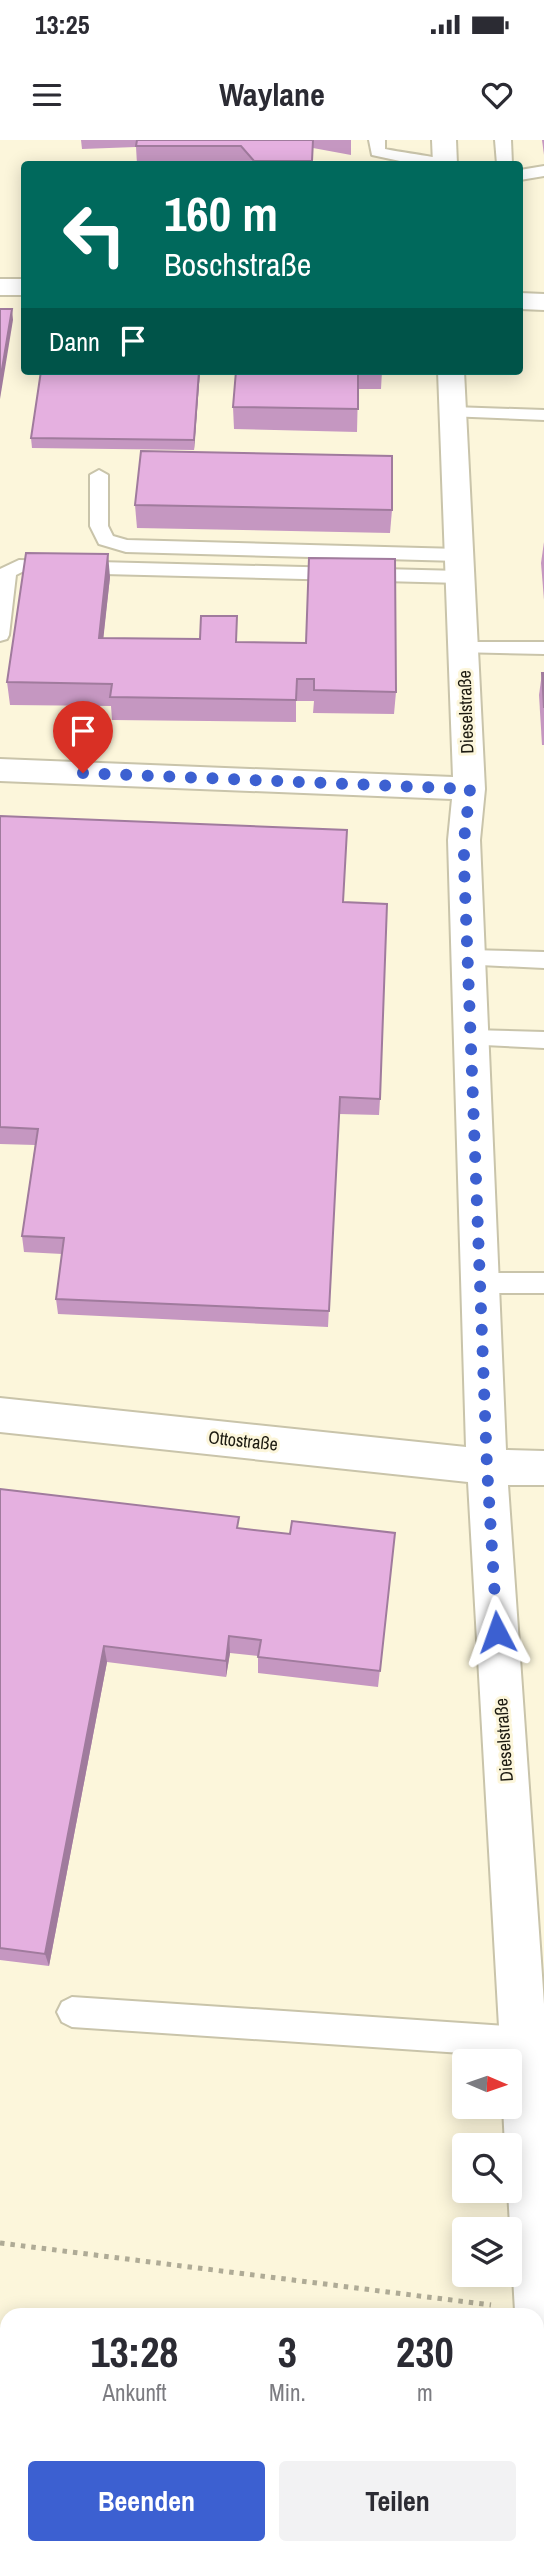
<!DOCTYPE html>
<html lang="de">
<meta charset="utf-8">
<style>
body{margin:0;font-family:"Archivo Narrow",sans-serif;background:#f2f2f3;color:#2b2b33;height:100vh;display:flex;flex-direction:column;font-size:26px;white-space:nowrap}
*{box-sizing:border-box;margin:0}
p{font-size:23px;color:#7c7c81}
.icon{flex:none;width:38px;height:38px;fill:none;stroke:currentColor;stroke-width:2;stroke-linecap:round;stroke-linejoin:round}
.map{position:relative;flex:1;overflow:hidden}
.side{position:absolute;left:0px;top:2168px;width:544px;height:247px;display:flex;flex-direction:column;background:#fff;border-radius:21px 21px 0 0;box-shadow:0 4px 18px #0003}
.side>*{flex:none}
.banner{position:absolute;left:21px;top:21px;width:502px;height:214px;border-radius:7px;box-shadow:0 4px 18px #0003;background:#00695c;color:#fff;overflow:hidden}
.needle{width:46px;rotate:92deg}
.fabs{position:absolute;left:452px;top:1909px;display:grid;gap:14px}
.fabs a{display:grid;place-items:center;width:70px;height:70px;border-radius:7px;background:#fff;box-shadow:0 4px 18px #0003;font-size:35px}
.pin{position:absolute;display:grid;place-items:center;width:60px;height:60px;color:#fff;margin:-72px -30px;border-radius:50% 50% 50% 0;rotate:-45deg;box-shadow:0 0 7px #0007}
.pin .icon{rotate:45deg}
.me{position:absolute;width:77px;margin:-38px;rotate:356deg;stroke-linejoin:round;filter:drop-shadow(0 0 5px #0008)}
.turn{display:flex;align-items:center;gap:24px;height:147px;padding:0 28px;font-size:32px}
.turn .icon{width:91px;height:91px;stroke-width:2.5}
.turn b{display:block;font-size:49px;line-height:60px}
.then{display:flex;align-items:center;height:66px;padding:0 28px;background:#0003;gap:14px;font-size:26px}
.eta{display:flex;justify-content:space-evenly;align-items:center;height:119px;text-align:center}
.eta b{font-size:42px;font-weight:700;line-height:49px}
.action{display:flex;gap:14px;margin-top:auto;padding:14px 28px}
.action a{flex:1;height:80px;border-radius:7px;background:#3c60d1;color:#fff;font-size:28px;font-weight:700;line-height:80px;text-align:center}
.action a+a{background:#f2f2f3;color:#2b2b33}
.status{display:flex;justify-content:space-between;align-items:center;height:49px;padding:0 35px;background:#fff;direction:ltr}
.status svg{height:19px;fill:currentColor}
header{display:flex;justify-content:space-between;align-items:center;height:91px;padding:0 28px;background:#fff;font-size:32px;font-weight:700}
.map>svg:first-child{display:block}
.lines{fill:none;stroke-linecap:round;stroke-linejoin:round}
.service-casing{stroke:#c9c4aa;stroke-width:4}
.minor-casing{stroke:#c9c4aa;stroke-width:4}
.path{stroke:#afab96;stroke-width:5;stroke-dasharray:4.5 6;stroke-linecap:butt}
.service{fill:#fff;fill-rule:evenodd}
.minor{fill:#fff;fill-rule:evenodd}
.wall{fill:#c597c1}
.shaded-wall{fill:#a07b9d}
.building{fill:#e5b0e0;stroke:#a07b9d;stroke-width:2}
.route{stroke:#3c60d1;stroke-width:12;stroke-dasharray:0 21.6}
.labels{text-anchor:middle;stroke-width:6;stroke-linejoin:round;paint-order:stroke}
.street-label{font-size:18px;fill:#1d1b11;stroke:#fcf6db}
</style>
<div class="status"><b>13:25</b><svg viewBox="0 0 49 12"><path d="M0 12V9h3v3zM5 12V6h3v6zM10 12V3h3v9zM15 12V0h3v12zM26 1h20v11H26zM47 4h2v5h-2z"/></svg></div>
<header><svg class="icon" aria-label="menu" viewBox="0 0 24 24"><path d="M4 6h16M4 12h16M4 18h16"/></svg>Waylane<svg class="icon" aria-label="heart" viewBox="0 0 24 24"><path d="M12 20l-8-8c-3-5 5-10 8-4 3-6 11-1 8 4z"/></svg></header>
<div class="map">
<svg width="544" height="2414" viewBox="0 0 544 2414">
<rect width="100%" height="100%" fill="#fcf6db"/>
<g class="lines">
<defs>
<g id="service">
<path d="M369,0H385V9C397,12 448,18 453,22L451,24H414L372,15Z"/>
<path d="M495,0H511L512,24H497Z"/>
<path d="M544,26V36L520,40V30Z"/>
<path d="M453,267L544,270V280L447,276L444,272Z"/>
<path d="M99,330L108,335V386L113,396L127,400L459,409L468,415L459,421L126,412L99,404L90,386V335Z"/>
<path d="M19,420L461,431L470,437L461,443L22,432L16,435L9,495L7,499L0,501V429Z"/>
<path d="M463,502H544V514L456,512L453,508L456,504Z"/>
<path d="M468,810L544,812V828L460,824L457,818L460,812Z"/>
<path d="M471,890L544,892V908L463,904L460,898L463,892Z"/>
<path d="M480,1133H544V1153H480L472,1150L468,1143L472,1136Z"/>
<path d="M72,1857L523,1887L534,1891L538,1902L534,1913L523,1917L72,1887L62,1882L57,1872L62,1862Z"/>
</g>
<g id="minor">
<path d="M432,0H456L457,24H433Z"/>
<rect x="0" y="139" width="24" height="16"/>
<path d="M520,153L544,154V170L520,169Z"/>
<path d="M438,231H464L485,649L480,700L506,1310L544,1311V1345H508L544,1864V2194L540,2196L537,2195V2175H517L515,2171L508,2051L509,2006H505L503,1967H509V1922H501L468,1342L0,1292V1258L466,1307L448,700L452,659L0,641V619L453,637Z"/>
</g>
</defs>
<use href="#service" class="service-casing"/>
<use href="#minor" class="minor-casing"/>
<path class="path" d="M0,2103L491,2165"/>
<use href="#service" class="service"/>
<use href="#minor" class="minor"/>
</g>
<g class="wall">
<path d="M81,0H351V15L313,8L312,24H137L136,7L82,9Z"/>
<path d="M542,0H544V15Z"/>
<path d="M200,231L194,310L32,308L31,298Z"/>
<path d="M236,231H382L381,249H358L357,292L234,289L233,267Z"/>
<path d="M135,365L392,370L390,393L137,388Z"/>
<path d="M544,402V460L541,423Z"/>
<path d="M110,437L103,498L238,502L396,552L394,574L313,573L314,561H296V582L112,580L111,566L10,565L7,542Z"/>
<path d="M542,533H544V605H542L539,555Z"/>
<path d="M0,676L343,762L380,959L379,975L339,974L328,1187L58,1174L56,1159L62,1114L24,1112L22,1096L35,1005L0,1004Z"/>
<path d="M0,1349L239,1388L290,1394L395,1393L378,1547L258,1533V1516L230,1513L226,1537L107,1522L49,1826L0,1820Z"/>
</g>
<g class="shaded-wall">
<path d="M12,169L13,180L0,259V241Z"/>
<path d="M199,231H200L194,310V300Z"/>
<path d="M108,414L110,437L101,520L99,498Z"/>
<path d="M229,1496L230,1513L226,1537V1521Z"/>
<path d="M104,1506L107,1522L49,1826L45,1814Z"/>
</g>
<g class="building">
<path d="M137,0H313L312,21H254L241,6H136Z"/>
<path d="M0,169H12L0,241Z"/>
<path d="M41,231H199L194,300L31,298Z"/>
<path d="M236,231H358V269L233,267Z"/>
<path d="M141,311L392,316V370L135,365Z"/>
<path d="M26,413L108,414L99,498L200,499L201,476H237L236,502L306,503L309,418L395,419L396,552L314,550V539H297L296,560L110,557L112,544L7,542Z"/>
<path d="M542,533H544V568Z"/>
<path d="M0,676L347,690L343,762L387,764L380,959L340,957L329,1171L56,1159L64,1098L22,1096L38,989L0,987Z"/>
<path d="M0,1349L239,1377L237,1388L290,1394L292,1381L395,1393L380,1531L258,1517L261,1500L229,1496L226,1521L104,1506L45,1814L0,1808Z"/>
</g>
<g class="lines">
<path class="route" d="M83,633L470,649L464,700V724L487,1327L497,1492"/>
</g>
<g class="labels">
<g class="street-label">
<text transform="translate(466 572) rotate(-92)" y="6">Dieselstraße</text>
<text transform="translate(243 1301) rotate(6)" y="6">Ottostraße</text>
<text transform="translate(504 1600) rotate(-94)" y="6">Dieselstraße</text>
</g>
</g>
</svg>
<div class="fabs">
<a><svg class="needle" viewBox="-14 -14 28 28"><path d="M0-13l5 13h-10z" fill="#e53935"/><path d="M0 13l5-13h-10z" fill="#7c7c81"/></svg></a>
<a><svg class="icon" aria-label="search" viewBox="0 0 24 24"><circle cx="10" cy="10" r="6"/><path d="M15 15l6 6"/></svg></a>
<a><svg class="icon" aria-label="layers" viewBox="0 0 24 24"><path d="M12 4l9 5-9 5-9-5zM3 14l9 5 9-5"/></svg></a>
</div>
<div class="pin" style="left:83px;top:633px;background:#d93025"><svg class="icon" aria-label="arrive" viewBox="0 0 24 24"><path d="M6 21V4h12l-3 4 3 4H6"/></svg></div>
<svg class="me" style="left:497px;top:1492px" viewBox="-20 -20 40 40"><path d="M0-17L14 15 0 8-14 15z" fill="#3c60d1" stroke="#fff" stroke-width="4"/></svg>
<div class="banner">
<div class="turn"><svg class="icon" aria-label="left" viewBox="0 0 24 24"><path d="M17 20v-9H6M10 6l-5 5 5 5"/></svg><div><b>160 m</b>Boschstraße</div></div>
<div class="then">Dann<svg class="icon" aria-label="arrive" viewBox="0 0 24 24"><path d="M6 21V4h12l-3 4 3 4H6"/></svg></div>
</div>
<section class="side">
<div class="eta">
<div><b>13:28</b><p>Ankunft</p></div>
<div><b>3</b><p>Min.</p></div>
<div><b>230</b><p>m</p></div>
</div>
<div class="action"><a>Beenden</a><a>Teilen</a></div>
</section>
</div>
